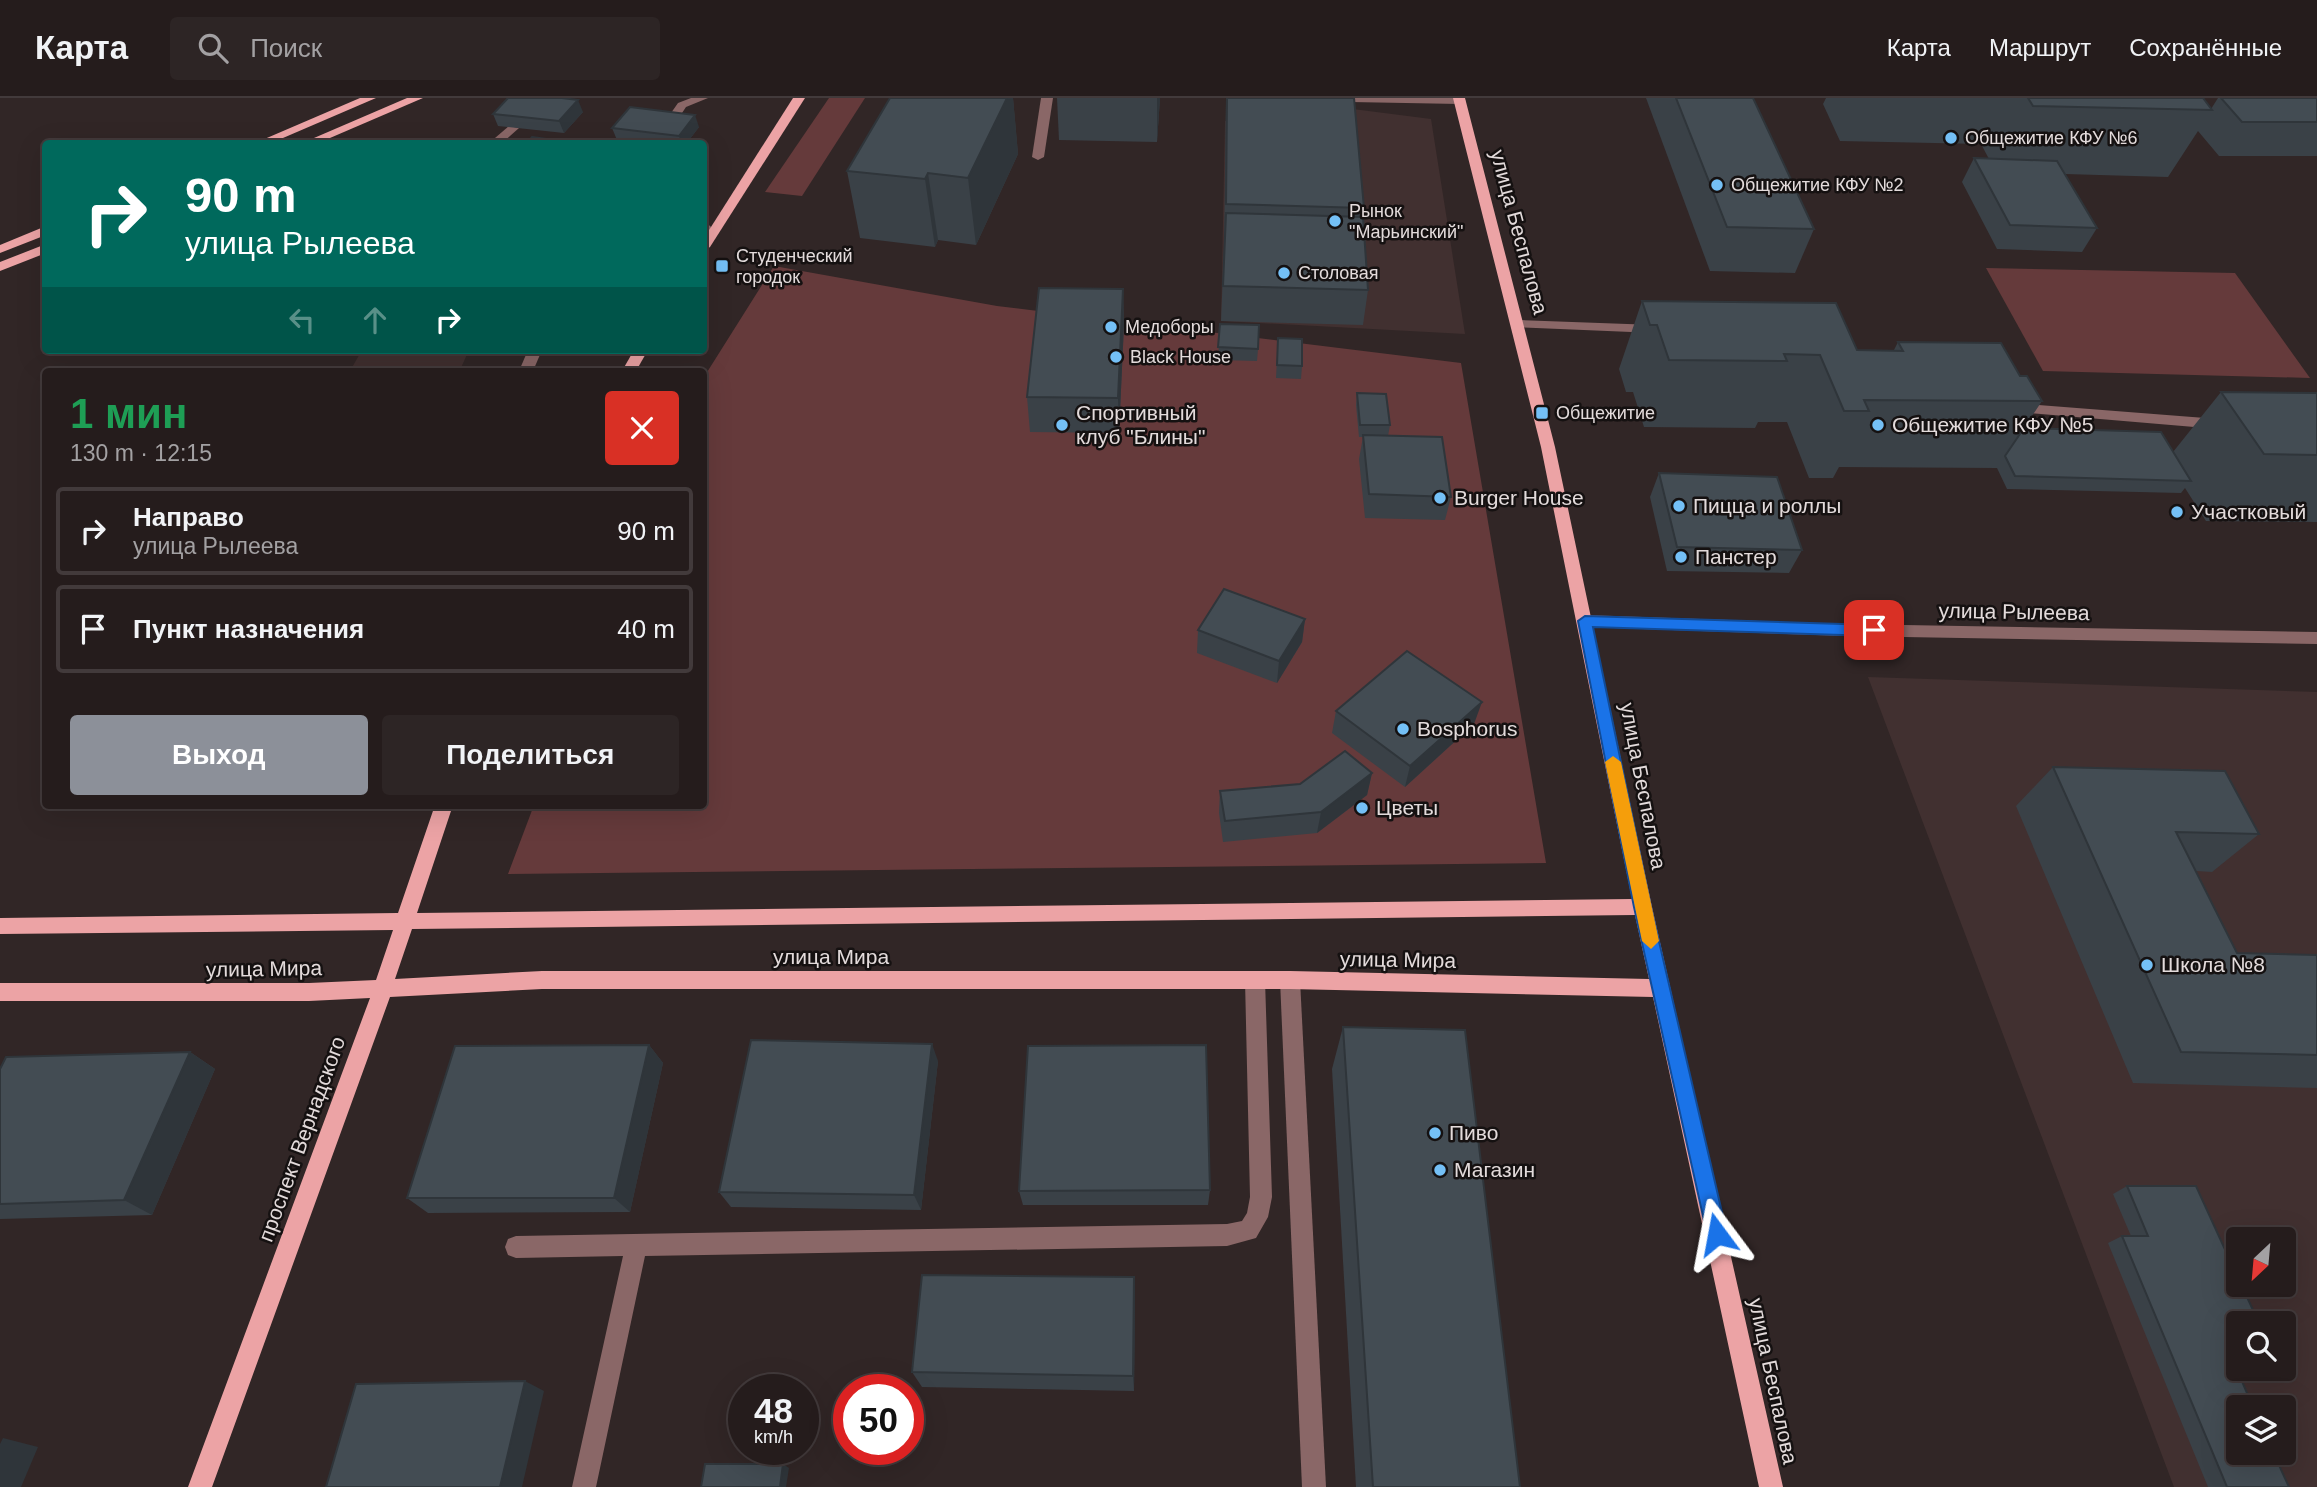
<!DOCTYPE html>
<html lang="ru">
<meta charset="utf-8">
<style>
body{margin:0;font-family:Arial,sans-serif;background:#2d2525;color:#f1f3f6;height:100vh;display:flex;flex-direction:column;font-size:26px;white-space:nowrap}
*{box-sizing:border-box;margin:0}
p{font-size:23px;color:#a3a1a3}
.icon{flex:none;width:38px;height:38px;fill:none;stroke:currentColor;stroke-width:2;stroke-linecap:round;stroke-linejoin:round}
.map{position:relative;flex:1;overflow:hidden}
.details{position:absolute;left:42px;top:270px;width:665px;height:441px;display:flex;flex-direction:column;background:#251c1c;border-radius:7px;box-shadow:0 7px 28px #0002,0 0 0 2px #423a3b}
.details>*{flex:none}
.top-card{position:absolute;left:42px;top:42px;width:665px;height:214px;border-radius:7px;box-shadow:0 7px 28px #0002,0 0 0 2px #423a3b;background:#00695c;color:#fff;overflow:hidden}
.needle{width:46px;rotate:206deg}
.buttons{position:absolute;left:2226px;top:1129px;display:grid;gap:14px}
.buttons a{display:grid;place-items:center;width:70px;height:70px;border-radius:7px;background:#251c1c;box-shadow:0 7px 28px #0002,0 0 0 2px #423a3b;font-size:35px}
.speed{position:absolute;left:728px;top:1276px;display:flex;gap:14px;font-size:35px;font-weight:700;text-align:center}
.speed>*{display:grid;place-content:center;width:91px;height:91px;border-radius:50%;background:#251c1c;box-shadow:0 7px 28px #0002,0 0 0 2px #423a3b;line-height:1}
.speed small{font-size:18px;font-weight:400}
.speed .limit{border:10px solid #d22;background:#fff;color:#111}
.pin{position:absolute;display:grid;place-items:center;width:60px;height:60px;color:#fff;margin:-30px;border-radius:14px;box-shadow:0 4px 10px #0006}
.me{position:absolute;width:77px;margin:-38px;rotate:347deg;stroke-linejoin:round;filter:drop-shadow(0 0 5px #0008)}
.turn{display:flex;align-items:center;gap:24px;height:147px;padding:0 28px;font-size:32px}
.turn .icon{width:91px;height:91px;stroke-width:2.5}
.turn b{display:block;font-size:49px;line-height:60px}
.lanes{display:flex;align-items:center;height:66px;padding:0 28px;background:#0003;justify-content:center;gap:35px;direction:ltr}
.lanes .off{opacity:.35}
.round{display:grid;place-items:center;flex:none;width:74px;height:74px;border-radius:7px;background:#2d2525}
.headline{display:flex;align-items:center;justify-content:space-between;height:119px;padding:0 28px}
h1{font-size:42px;font-weight:600;line-height:52px;color:#1e9e55}
.action{display:flex;gap:14px;margin-top:auto;padding:14px 28px}
.action a{flex:1;height:80px;border-radius:7px;background:#8c9099;color:#fff;font-size:28px;font-weight:600;line-height:80px;text-align:center}
.action a+a{background:#2d2525;color:#f1f3f6}
ul{padding:0;list-style:none}
li{display:flex;align-items:center;gap:21px;height:88px;margin:0 14px 10px;padding:0 14px;border:4px solid #423a3b;border-radius:7px}
li div{flex:1}
li b{display:block;font-size:26px}
li em{font-style:normal}
header{display:flex;align-items:center;gap:42px;box-sizing:border-box;height:98px;padding:0 35px;background:#251c1c;border-bottom:2px solid #423a3b}
header strong{font-size:33px}
nav{display:flex;gap:38px;margin-inline-start:auto;font-size:24px}
.search{width:490px;height:63px;background:#2d2525;display:flex;align-items:center;gap:18px;box-sizing:border-box;padding:0 24px;border-radius:7px;color:#a3a1a3;font-size:26px}
.map>svg:first-child{display:block}
.built{fill:#413030;fill-rule:evenodd}
.green{fill:#653a3b}
.lines{fill:none;stroke-linecap:round;stroke-linejoin:round}
.minor{fill:#8a6767;fill-rule:evenodd}
.major{fill:#eca3a5;fill-rule:evenodd}
.wall{fill:#3a4147}
.shaded-wall{fill:#2f353a}
.building{fill:#434c53;stroke:#2f353a;stroke-width:2}
.route{fill:#1a73e8;stroke:#114b97;stroke-width:2}
.slow{fill:#f59e0b}
.poi-dot{fill:#74c0f6;stroke:#151111;stroke-width:2.5}
.labels{text-anchor:middle;stroke-width:5;stroke-linejoin:round;paint-order:stroke}
.far-poi-label{font-size:18px;fill:#e3dbdb;stroke:#151111;text-anchor:start}
.street-label{font-size:21px;fill:#e3dbdb;stroke:#151111}
.poi-label{font-size:21px;fill:#e3dbdb;stroke:#151111;text-anchor:start}
</style>
<header>
<strong>Карта</strong>
<div class="search"><svg class="icon" aria-label="search" viewBox="0 0 24 24"><circle cx="10" cy="10" r="6"/><path d="M15 15l6 6"/></svg>Поиск</div>
<nav><a>Карта</a><a>Маршрут</a><a>Сохранённые</a></nav>
</header>
<div class="map">
<svg width="2317" height="1389" viewBox="0 0 2317 1389">
<rect width="100%" height="100%" fill="#312626"/>
<g class="built">
<path d="M1345,10L1431,21L1465,236L1221,223L1225,23L1270,24Z"/>
<path d="M362,252H469L460,272H494L350,273Z"/>
<path d="M1868,579L2317,594V1389H2174ZM2238,1141H2284V1186H2238ZM2238,1225H2284V1270H2238ZM2238,1309H2284V1354H2238Z"/>
</g>
<g class="green">
<path d="M829,0H865L802,98L765,94Z"/>
<path d="M774,168L997,208L1461,265L1546,765L508,776L534,707H704V279Z"/>
<path d="M1986,170L2235,175L2310,280L2043,273Z"/>
</g>
<g class="lines">
<g class="minor">
<path d="M691,0H708L686,9L674,27H666L664,25L678,5Z"/>
<path d="M1041,0H1053L1044,59L1038,62L1032,59Z"/>
<path d="M1290,0H1461L1466,3L1460,6L1296,3Z"/>
<path d="M509,28L519,30L501,46H488Z"/>
<path d="M704,123L716,133V139H708L704,134Z"/>
<path d="M1519,222L1655,227L1662,231L1655,235L1514,229V223Z"/>
<path d="M528,252H542L533,273H519Z"/>
<path d="M2012,305L2218,321L2225,326L2218,331L2007,313V307Z"/>
<path d="M1585,517L1846,526L2317,534V546L1846,538L1585,529L1577,523Z"/>
<path d="M1255,873L1262,876L1265,882L1272,1099L1268,1119L1256,1140L1227,1148L645,1158L596,1389H572L623,1158L516,1160L508,1157L505,1149L508,1141L516,1138L1227,1126L1242,1123L1247,1115L1250,1099L1245,882L1248,876Z"/>
<path d="M1290,873L1297,876L1300,882L1326,1389H1302L1280,882L1283,876Z"/>
</g>
<g class="major">
<path d="M360,0H376L269,46H253Z"/>
<path d="M407,0H423L316,46H300Z"/>
<path d="M793,0H805L710,149L704,153V140Z"/>
<path d="M1453,0H1465L1555,349L1652,809L1783,1389H1759L1653,899L1290,891H542L390,899L212,1389H188L370,900L309,903H0V885H309L376,882L393,832L0,836V820L398,815L435,707H453L417,815L1632,801L1541,349ZM1635,817L1649,881L1290,873H542L395,881L412,831Z"/>
<path d="M46,128V137L0,155V147Z"/>
<path d="M46,146V155L0,173V164Z"/>
<path d="M634,252H648L636,273H622Z"/>
</g>
</g>
<g class="wall">
<path d="M890,0H1013L1018,56L976,147L938,142L935,149L860,140L847,73Z"/>
<path d="M1057,0H1160L1157,44L1059,42Z"/>
<path d="M1226,0H1354L1364,110L1363,119L1368,192L1363,227L1221,223L1224,150Z"/>
<path d="M1646,0H1753L1814,131L1795,175L1710,173Z"/>
<path d="M1826,0H2203L2211,11L2218,0H2317V58H2219L2198,33L2168,79L2065,76L2097,130L2082,154L1997,151L1962,84L1974,60L1989,61L1981,46L1840,43L1823,6Z"/>
<path d="M583,14L564,35L498,28L493,16Z"/>
<path d="M699,29L686,46H646L617,42L612,30Z"/>
<path d="M1123,191L1124,226L1119,335L1030,334L1027,299Z"/>
<path d="M1642,203L1857,252H1894L1898,244L2020,278L2042,303L2024,330L2173,354L2221,294L2317,295V424L2206,423L2185,390L2181,395L2007,391L1997,370L1839,369L1833,380H1809L1787,324H1758L1755,330L1644,329L1633,294H1626L1619,271Z"/>
<path d="M1220,226L1258,251L1257,263L1218,262Z"/>
<path d="M1278,240L1302,268L1301,281L1276,280Z"/>
<path d="M1357,295L1390,327L1388,338L1451,399L1445,422L1365,420L1359,361L1363,339H1359L1356,307Z"/>
<path d="M1659,375L1802,452L1789,475L1667,473L1650,399Z"/>
<path d="M1305,521L1302,544L1277,585L1197,555L1198,532Z"/>
<path d="M1336,613L1474,626L1405,689L1332,635Z"/>
<path d="M2053,669L2259,736L2212,774L2196,773L2237,855L2317,857V990L2133,985L2016,708Z"/>
<path d="M1372,675L1367,697L1317,735L1223,744L1219,715L1220,693L1300,686Z"/>
<path d="M1343,929L1520,1389H1356L1332,971Z"/>
<path d="M649,947L663,965L630,1114L428,1115L407,1100Z"/>
<path d="M190,954L215,971L152,1117L0,1121V971Z"/>
<path d="M938,963L921,1112L731,1109L719,1094Z"/>
<path d="M2127,1088L2238,1225V1270H2271L2261,1273H2237L2289,1389H2208L2108,1145L2122,1138H2131L2113,1096Z"/>
<path d="M1210,1092L1208,1107H1023L1019,1093Z"/>
<path d="M1134,1179L1135,1197L1134,1293L922,1289L912,1274Z"/>
</g>
<g class="shaded-wall">
<path d="M1007,0H1013L1018,56L976,147L968,80Z"/>
<path d="M1157,0H1160L1157,44Z"/>
<path d="M578,2L583,14L564,35L559,23Z"/>
<path d="M695,17L699,29L686,46H681L679,38Z"/>
<path d="M928,75L938,142L935,149L925,81Z"/>
<path d="M1123,191L1124,226L1119,335L1118,300Z"/>
<path d="M1305,521L1302,544L1277,585L1279,563Z"/>
<path d="M1482,604L1474,626L1405,689L1410,668Z"/>
<path d="M1372,675L1367,697L1317,735L1321,714Z"/>
<path d="M932,946L938,963L921,1112L914,1097Z"/>
<path d="M649,947L663,965L630,1114L614,1100Z"/>
<path d="M190,954L215,971L152,1117L124,1102Z"/>
<path d="M1134,1179L1135,1197L1134,1293L1133,1278Z"/>
<path d="M525,1283L544,1293L522,1389H500Z"/>
<path d="M3,1340L38,1349L21,1389H0V1346Z"/>
<path d="M783,1366L789,1370L786,1389H780Z"/>
</g>
<g class="building">
<path d="M508,0H562L578,2L559,23L493,16Z"/>
<path d="M890,0H1007L968,80L928,75L925,81L847,73Z"/>
<path d="M1227,0H1354L1364,110L1226,106Z"/>
<path d="M1676,0H1753L1814,131L1727,129Z"/>
<path d="M2028,0H2203L2212,12L2033,8Z"/>
<path d="M2221,0H2317V24H2242Z"/>
<path d="M630,9L695,17L679,38L612,30Z"/>
<path d="M532,39L583,46H526Z"/>
<path d="M1974,60L2057,63L2097,130L2010,127Z"/>
<path d="M1226,115L1363,119L1368,192L1223,188Z"/>
<path d="M1039,190L1123,191L1118,300L1027,299Z"/>
<path d="M1642,203L1836,205L1857,252L1903,253L1898,244L2001,245L2020,278H2027L2042,303L1864,302L1869,313H1844L1820,257L1784,256L1787,263L1669,262L1657,227H1650Z"/>
<path d="M1220,226L1259,227L1258,251L1218,249Z"/>
<path d="M1278,240L1302,241V268L1277,267Z"/>
<path d="M2221,294L2317,295V357L2264,356Z"/>
<path d="M1357,295L1386,296L1390,327H1360Z"/>
<path d="M2024,330L2161,334L2191,383L2015,378L2005,358Z"/>
<path d="M1363,337L1442,339L1451,399L1369,396Z"/>
<path d="M1659,375L1777,379L1802,452L1677,449Z"/>
<path d="M1224,491L1305,521L1279,563L1198,532Z"/>
<path d="M1407,553L1482,604L1410,668L1336,613Z"/>
<path d="M1345,653L1372,675L1321,714L1225,723L1220,693L1300,686Z"/>
<path d="M2053,669L2225,673L2259,736L2176,734L2237,855L2317,857V957L2181,954Z"/>
<path d="M1343,929L1465,932L1520,1389H1373Z"/>
<path d="M751,942L932,946L914,1097L719,1094Z"/>
<path d="M649,947L614,1100H407L455,948Z"/>
<path d="M1206,947L1210,1092L1019,1093L1028,948Z"/>
<path d="M190,954L124,1102L0,1106V971L6,959Z"/>
<path d="M2127,1088H2196L2238,1180V1186H2241L2259,1225H2238V1267H2235L2253,1309H2238V1354H2273L2289,1389H2227L2122,1138H2148Z"/>
<path d="M922,1177L1134,1179L1133,1278L912,1274Z"/>
<path d="M525,1283L500,1389H326L356,1286Z"/>
<path d="M705,1366H783L780,1389H701Z"/>
</g>
<path class="route" d="M1585,518L1874,527L1881,532L1874,538L1593,529L1651,809L1727,1136L1724,1143L1717,1146L1710,1143L1707,1136L1634,809L1578,523Z"/>
<path class="slow" d="M1613,658L1621,664L1659,843L1651,851L1642,843L1605,664Z"/>
<g class="poi-dot">
<circle cx="1951" cy="40" r="7"/>
<circle cx="1717" cy="87" r="7"/>
<circle cx="1335" cy="123" r="7"/>
<rect x="715" y="161" width="14" height="14" rx="3.5"/>
<circle cx="1284" cy="175" r="7"/>
<circle cx="1111" cy="229" r="7"/>
<circle cx="1116" cy="259" r="7"/>
<rect x="1535" y="308" width="14" height="14" rx="3.5"/>
<circle cx="1062" cy="327" r="7"/>
<circle cx="1878" cy="327" r="7"/>
<circle cx="1440" cy="400" r="7"/>
<circle cx="1679" cy="408" r="7"/>
<circle cx="2177" cy="414" r="7"/>
<circle cx="1681" cy="459" r="7"/>
<circle cx="1403" cy="631" r="7"/>
<circle cx="1362" cy="710" r="7"/>
<circle cx="2147" cy="867" r="7"/>
<circle cx="1435" cy="1035" r="7"/>
<circle cx="1440" cy="1072" r="7"/>
</g>
<g class="labels">
<g class="far-poi-label">
<text x="1965" y="46">Общежитие КФУ №6</text>
<text x="1731" y="93">Общежитие КФУ №2</text>
<text x="1349" y="119">Рынок<tspan x="1349" dy="21">"Марьинский"</tspan></text>
<text x="736" y="164">Студенческий<tspan x="736" dy="21">городок</tspan></text>
<text x="1298" y="181">Столовая</text>
<text x="1125" y="235">Медоборы</text>
<text x="1130" y="265">Black House</text>
<text x="1556" y="321">Общежитие</text>
</g>
<g class="street-label">
<text transform="translate(1519 134) rotate(75)" y="7">улица Беспалова</text>
<text transform="translate(2014 514) rotate(1)" y="7">улица Рылеева</text>
<text transform="translate(1643 688) rotate(79)" y="7">улица Беспалова</text>
<text x="831" y="866">улица Мира</text>
<text transform="translate(1398 862) rotate(1)" y="7">улица Мира</text>
<text transform="translate(264 871) rotate(-1)" y="7">улица Мира</text>
<text transform="translate(302 1041) rotate(-70)" y="7">проспект Вернадского</text>
<text transform="translate(1773 1283) rotate(78)" y="7">улица Беспалова</text>
</g>
<g class="poi-label">
<text x="1076" y="322">Спортивный<tspan x="1076" dy="24">клуб "Блины"</tspan></text>
<text x="1892" y="334">Общежитие КФУ №5</text>
<text x="1454" y="407">Burger House</text>
<text x="1693" y="415">Пицца и роллы</text>
<text x="2191" y="421">Участковый</text>
<text x="1695" y="466">Панстер</text>
<text x="1417" y="638">Bosphorus</text>
<text x="1376" y="717">Цветы</text>
<text x="2161" y="874">Школа №8</text>
<text x="1449" y="1042">Пиво</text>
<text x="1454" y="1079">Магазин</text>
</g>
</g>
</svg>
<div class="buttons">
<a><svg class="needle" viewBox="-14 -14 28 28"><path d="M0-13l5 13h-10z" fill="#e53935"/><path d="M0 13l5-13h-10z" fill="#a3a1a3"/></svg></a>
<a><svg class="icon" aria-label="search" viewBox="0 0 24 24"><circle cx="10" cy="10" r="6"/><path d="M15 15l6 6"/></svg></a>
<a><svg class="icon" aria-label="layers" viewBox="0 0 24 24"><path d="M12 4l9 5-9 5-9-5zM3 14l9 5 9-5"/></svg></a>
</div>
<div class="speed"><div>48<small>km/h</small></div><div class="limit">50</div></div>
<div class="pin" style="left:1874px;top:532px;background:#d93025"><svg class="icon" aria-label="arrive" viewBox="0 0 24 24"><path d="M6 21V4h12l-3 4 3 4H6"/></svg></div>
<svg class="me" style="left:1717px;top:1136px" viewBox="-20 -20 40 40"><path d="M0-17L14 15 0 8-14 15z" fill="#1a73e8" stroke="#fff" stroke-width="4"/></svg>
<div class="top-card">
<div class="turn"><svg class="icon" aria-label="right" viewBox="0 0 24 24"><path d="M7 20v-9h11M14 6l5 5-5 5"/></svg><div><b>90 m</b>улица Рылеева</div></div>
<div class="lanes"><svg class="icon off" aria-label="left" viewBox="0 0 24 24"><path d="M17 20v-9H6M10 6l-5 5 5 5"/></svg><svg class="icon off" aria-label="ahead" viewBox="0 0 24 24"><path d="M12 20V5M6 11l6-6 6 6"/></svg><svg class="icon" aria-label="right" viewBox="0 0 24 24"><path d="M7 20v-9h11M14 6l5 5-5 5"/></svg></div>
</div>
<section class="details">
<div class="headline"><div><h1>1 мин</h1><p>130 m · 12:15</p></div><a class="round" style="background:#d93025;color:#fff"><svg class="icon" aria-label="close" viewBox="0 0 24 24"><path d="M6 6l12 12M18 6L6 18"/></svg></a></div>
<ul>
<li><svg class="icon" aria-label="right" viewBox="0 0 24 24"><path d="M7 20v-9h11M14 6l5 5-5 5"/></svg><div><b>Направо</b><p>улица Рылеева</p></div><em>90 m</em></li>
<li><svg class="icon" aria-label="arrive" viewBox="0 0 24 24"><path d="M6 21V4h12l-3 4 3 4H6"/></svg><div><b>Пункт назначения</b></div><em>40 m</em></li>
</ul>
<div class="action"><a>Выход</a><a>Поделиться</a></div>
</section>
</div>
